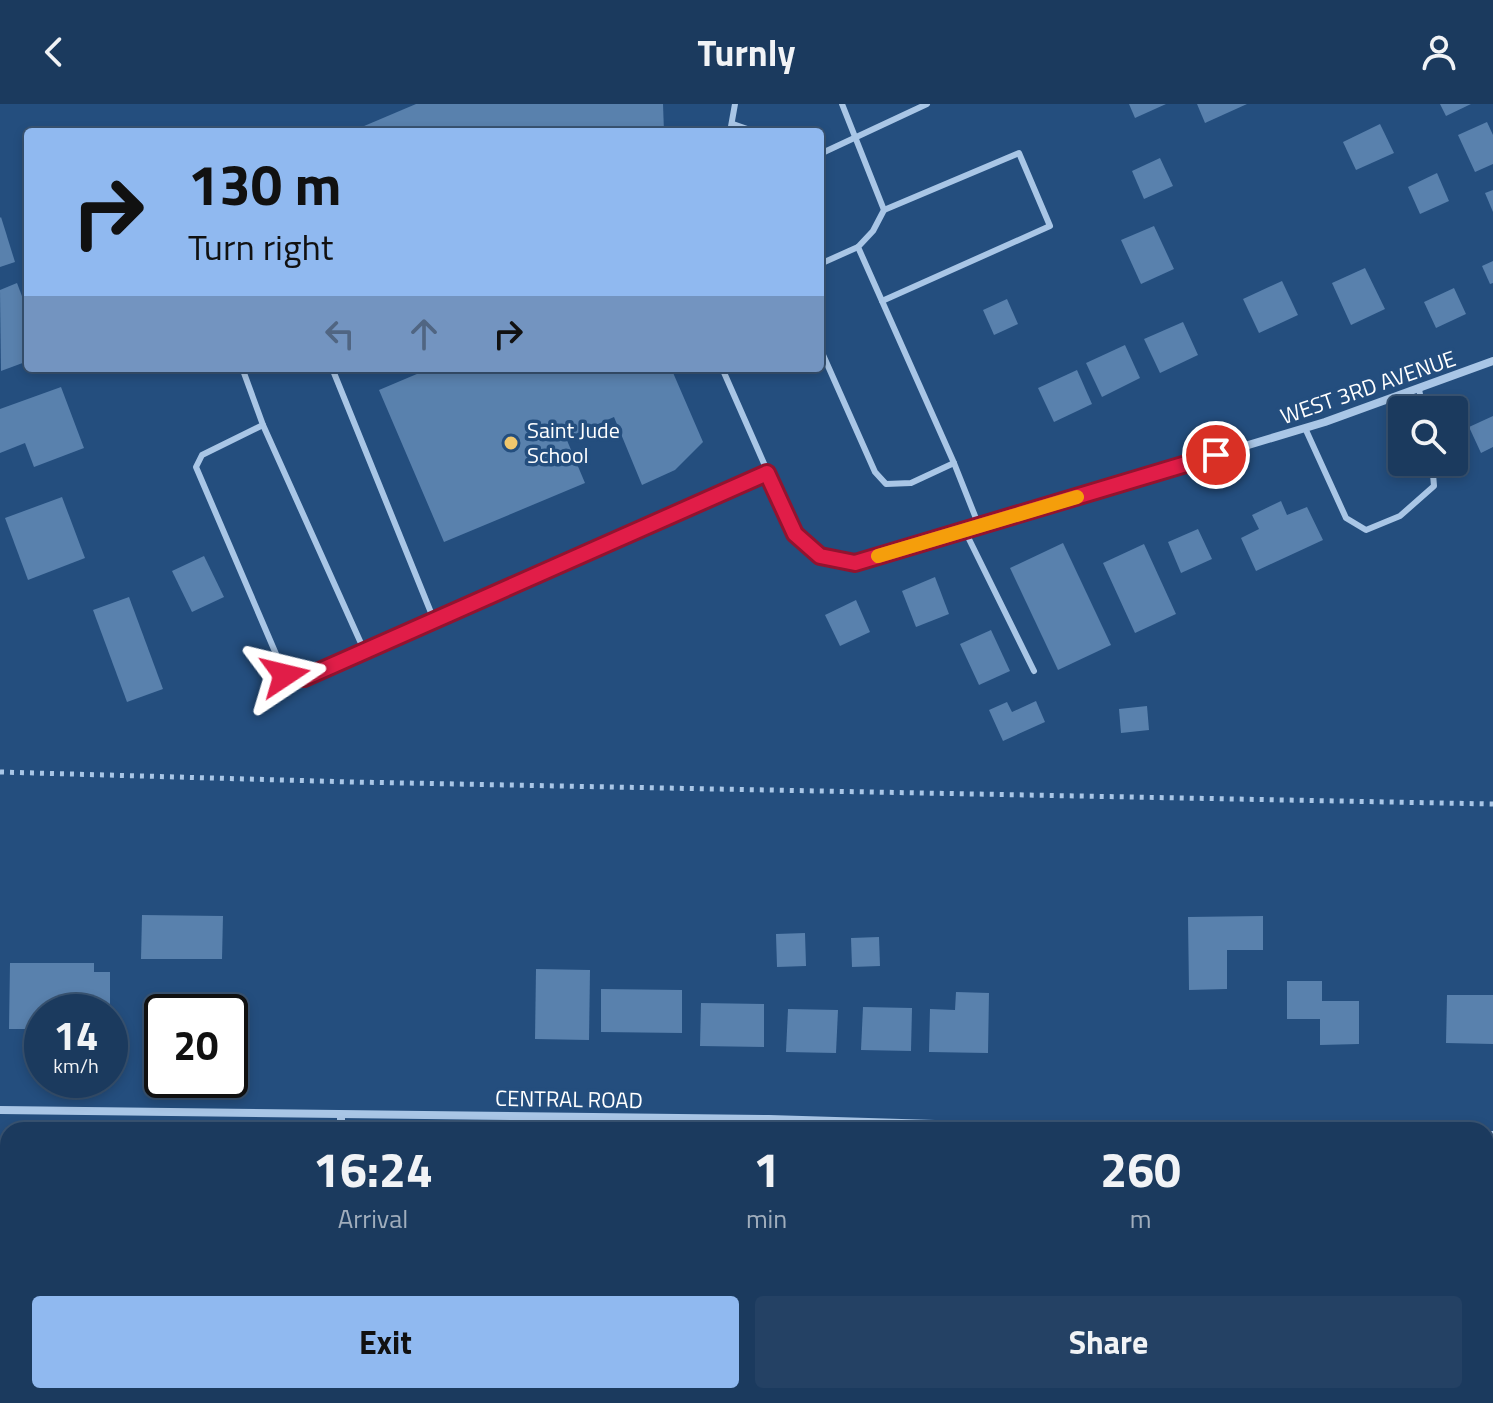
<!DOCTYPE html>
<style>
body{margin:0;font-family:"Titillium Web",sans-serif;background:#244164;color:#f1f3f6;height:100vh;display:flex;flex-direction:column;font-size:30px;white-space:nowrap}
*{box-sizing:border-box;margin:0}
p{font-size:26px;color:#a0adbc}
.icon{flex:none;width:44px;height:44px;fill:none;stroke:currentColor;stroke-width:2;stroke-linecap:round;stroke-linejoin:round}
.map{position:relative;flex:1;overflow:hidden}
.side{position:absolute;left:0px;top:1018px;width:1494px;height:282px;display:flex;flex-direction:column;background:#1b3a5e;border-radius:24px 24px 0 0;box-shadow:0 4px 12px #0003,0 0 0 2px #395473}
.side>*{flex:none}
.guide{position:absolute;left:24px;top:24px;width:800px;height:244px;border-radius:8px;box-shadow:0 4px 12px #0003,0 0 0 2px #395473;background:#90b9f0;color:#111;overflow:hidden}
.tools{position:absolute;left:1388px;top:292px;display:grid;gap:16px}
.tools a{display:grid;place-items:center;width:80px;height:80px;border-radius:8px;background:#1b3a5e;box-shadow:0 4px 12px #0003,0 0 0 2px #395473;font-size:40px}
.speed{position:absolute;left:24px;top:890px;display:flex;gap:16px;font-size:40px;font-weight:700;text-align:center}
.speed>*{display:grid;place-content:center;width:104px;height:104px;border-radius:50%;background:#1b3a5e;box-shadow:0 4px 12px #0003,0 0 0 2px #395473;line-height:1}
.speed small{font-size:20px;font-weight:400}
.speed .limit{border:4px solid #111;border-radius:12px;background:#fff;color:#111}
.pin{position:absolute;display:grid;place-items:center;width:68px;height:68px;color:#fff;margin:-34px;border:4px solid #fff;border-radius:50%;box-shadow:0 2px 8px #0007}
.me{position:absolute;width:88px;margin:-44px;rotate:80deg;stroke-linejoin:round;filter:drop-shadow(0 0 6px #0008)}
.turn{display:flex;align-items:center;gap:28px;height:168px;padding:0 32px;font-size:36px}
.turn .icon{width:104px;height:104px;stroke-width:2.5}
.turn b{display:block;font-size:56px;line-height:68px}
.lanes{display:flex;align-items:center;height:76px;padding:0 32px;background:#0003;justify-content:center;gap:40px;direction:ltr}
.lanes .off{opacity:.35}
.eta{display:flex;justify-content:space-evenly;align-items:center;height:136px;text-align:center}
.eta b{font-size:48px;font-weight:700;line-height:56px}
.action{display:flex;gap:16px;margin-top:auto;padding:16px 32px}
.action a{flex:1;height:92px;border-radius:8px;background:#90b9f0;color:#111;font-size:32px;font-weight:700;line-height:92px;text-align:center}
.action a+a{background:#244164;color:#f1f3f6}
header{display:flex;justify-content:space-between;align-items:center;height:104px;padding:0 32px;background:#1b3a5e;font-size:36px;font-weight:700}
.map>svg:first-child{display:block}
.building{fill:#5981ad}
.lines{fill:none;stroke-linecap:round;stroke-linejoin:round}
.path{stroke:#a9c6e6;stroke-width:5;stroke-dasharray:4 6;stroke-linecap:butt}
.lane{stroke:#a9c6e6;stroke-width:6}
.street{stroke:#a9c6e6;stroke-width:8}
.route-casing{stroke:#92132f;stroke-width:20}
.route{stroke:#e11d48;stroke-width:14}
.slow{stroke:#f59e0b;stroke-width:14}
.poi-dot{fill:#f0c76d;stroke:#244e7e;stroke-width:3}
.labels{text-anchor:middle;stroke-width:7;stroke-linejoin:round;paint-order:stroke}
.street-label{font-size:22px;fill:#fff;stroke:#244e7e}
.poi-label{font-size:22px;fill:#fff;stroke:#244e7e;text-anchor:start}
</style>
<header><svg class="icon" aria-label="back" viewBox="0 0 24 24"><path d="M15 5l-7 7 7 7"/></svg>Turnly<svg class="icon" aria-label="person" viewBox="0 0 24 24"><circle cx="12" cy="8" r="4"/><path d="M4 21q1-7 8-7t8 7"/></svg></header>
<div class="map">
<svg width="1493" height="1299" viewBox="0 0 1493 1299">
<rect width="100%" height="100%" fill="#244e7e"/>
<g class="building">
<path d="M416,0H663L664,28H350Z"/>
<path d="M1129,0H1166L1135,14Z"/>
<path d="M1197,0H1247L1205,19Z"/>
<path d="M1440,0H1471L1446,12Z"/>
<path d="M1487,18L1493,31V60L1475,68L1458,31Z"/>
<path d="M1380,20L1394,49L1356,66L1343,38Z"/>
<path d="M1160,54L1173,82L1144,95L1132,67Z"/>
<path d="M1437,69L1449,97L1420,110L1408,83Z"/>
<path d="M1493,86V108L1485,89Z"/>
<path d="M1,113L15,158L0,163V114Z"/>
<path d="M1154,122L1174,165L1141,180L1121,136Z"/>
<path d="M1493,157V179L1490,180L1482,162Z"/>
<path d="M1365,164L1385,205L1351,221L1332,179Z"/>
<path d="M1282,177L1298,211L1259,229L1243,195Z"/>
<path d="M17,179L28,208V257L1,267L0,186Z"/>
<path d="M1454,184L1466,210L1436,224L1424,198Z"/>
<path d="M1007,195L1018,220L994,231L983,206Z"/>
<path d="M1183,218L1198,251L1160,269L1144,235Z"/>
<path d="M1125,241L1140,274L1102,293L1086,259Z"/>
<path d="M431,264H671L703,338L675,366L642,381L614,313L566,334L585,379L444,438L379,286Z"/>
<path d="M1077,266L1092,300L1054,318L1038,284Z"/>
<path d="M61,283L84,344L34,363L25,339L0,349V305Z"/>
<path d="M1493,312V343L1481,349L1469,323Z"/>
<path d="M62,393L85,454L28,476L5,414Z"/>
<path d="M1281,397L1287,411L1307,403L1323,436L1256,467L1241,434L1259,425L1252,411Z"/>
<path d="M1198,425L1212,455L1181,469L1168,438Z"/>
<path d="M1063,439L1111,541L1058,566L1010,464Z"/>
<path d="M1144,440L1176,510L1135,529L1103,459Z"/>
<path d="M204,452L224,493L192,508L172,467Z"/>
<path d="M935,473L949,510L916,523L902,487Z"/>
<path d="M129,493L163,585L127,598L93,506Z"/>
<path d="M856,496L870,528L840,542L825,511Z"/>
<path d="M991,526L1010,567L979,581L960,540Z"/>
<path d="M1036,597L1045,618L1003,637L989,606L1007,598L1012,608Z"/>
<path d="M1147,602L1149,626L1121,629L1119,605Z"/>
<path d="M142,811L223,812L222,855H141Z"/>
<path d="M1263,812V846H1227V885L1189,886L1188,813Z"/>
<path d="M805,829L806,862L777,863L776,830Z"/>
<path d="M879,833L880,862L852,863L851,834Z"/>
<path d="M10,859H94V868H110V908H42V925H9Z"/>
<path d="M536,865L590,866L589,936L535,935Z"/>
<path d="M1287,877H1322V897H1359V940L1320,941V915H1287Z"/>
<path d="M601,885L682,886V929L601,928Z"/>
<path d="M956,888L989,889L988,949L929,948L930,905L955,906Z"/>
<path d="M1447,891H1493V940L1446,939Z"/>
<path d="M701,899L764,900V943L700,942Z"/>
<path d="M863,903L912,904L911,947L861,946Z"/>
<path d="M788,905L838,906L836,949L786,948Z"/>
<path d="M244,1292H284L286,1299H246Z"/>
<path d="M449,1292H502V1293L481,1299H451Z"/>
<path d="M686,1292H726L728,1296L722,1299H689Z"/>
<path d="M901,1292H942L945,1299H905Z"/>
<path d="M1125,1292H1165L1168,1299H1128Z"/>
<path d="M1405,1292H1471L1474,1299H1408Z"/>
</g>
<g class="lines">
<path class="path" d="M0,668L353,678L1493,700"/>
<g class="lane">
<path d="M733,20L756,28"/>
<path d="M730,28L735,0"/>
<path d="M820,50L927,0"/>
<path d="M820,160L858,143"/>
<path d="M882,197L1050,122L1019,49L884,106"/>
<path d="M820,244L875,368L886,380L911,379L954,359"/>
<path d="M253,264L244,269L263,321L202,351L196,363L285,571L304,574L767,369"/>
<path d="M332,264L434,516"/>
<path d="M722,264L795,430L820,452L855,459L979,422L954,359L858,143L873,127L884,106L842,0"/>
<path d="M1419,285L1423,306"/>
<path d="M263,321L364,546"/>
<path d="M1305,324L1346,414L1366,426L1400,412L1434,382L1432,358"/>
<path d="M965,427L1034,567"/>
</g>
<g class="street">
<path d="M979,422L1325,318L1493,257"/>
<path d="M0,1006L769,1015L1137,1026"/>
<path d="M341,1011V1026"/>
<path d="M1486,1031H1493"/>
<path d="M370,1292L372,1299"/>
<path d="M826,1292L829,1299"/>
<path d="M1257,1292L1260,1299"/>
</g>
</g>
<g class="lines">
<defs>
<path id="route" d="M285,571L304,574L767,369L795,430L820,452L855,459L1216,351"/>
</defs>
<use href="#route" class="route-casing"/>
<use href="#route" class="route"/>
<path class="slow" d="M878,452L1077,393"/>
</g>
<circle class="poi-dot" cx="511" cy="339" r="8"/>
<g class="labels">
<g class="street-label">
<text transform="translate(1368 283) rotate(-19)" y="8">WEST 3RD AVENUE</text>
<text transform="translate(569 995) rotate(1)" y="8">CENTRAL ROAD</text>
</g>
<g class="poi-label">
<text x="527" y="334">Saint Jude<tspan x="527" dy="25">School</tspan></text>
</g>
</g>
</svg>
<div class="tools">
<a><svg class="icon" aria-label="search" viewBox="0 0 24 24"><circle cx="10" cy="10" r="6"/><path d="M15 15l6 6"/></svg></a>
</div>
<div class="speed"><div>14<small>km/h</small></div><div class="limit">20</div></div>
<div class="pin" style="left:1216px;top:351px;background:#d93025"><svg class="icon" aria-label="arrive" viewBox="0 0 24 24"><path d="M6 21V4h12l-3 4 3 4H6"/></svg></div>
<svg class="me" style="left:285px;top:571px" viewBox="-20 -20 40 40"><path d="M0-17L14 15 0 8-14 15z" fill="#e11d48" stroke="#fff" stroke-width="4"/></svg>
<div class="guide">
<div class="turn"><svg class="icon" aria-label="right" viewBox="0 0 24 24"><path d="M7 20v-9h11M14 6l5 5-5 5"/></svg><div><b>130 m</b>Turn right</div></div>
<div class="lanes"><svg class="icon off" aria-label="left" viewBox="0 0 24 24"><path d="M17 20v-9H6M10 6l-5 5 5 5"/></svg><svg class="icon off" aria-label="ahead" viewBox="0 0 24 24"><path d="M12 20V5M6 11l6-6 6 6"/></svg><svg class="icon" aria-label="right" viewBox="0 0 24 24"><path d="M7 20v-9h11M14 6l5 5-5 5"/></svg></div>
</div>
<section class="side">
<div class="eta">
<div><b>16:24</b><p>Arrival</p></div>
<div><b>1</b><p>min</p></div>
<div><b>260</b><p>m</p></div>
</div>
<div class="action"><a>Exit</a><a>Share</a></div>
</section>
</div>
